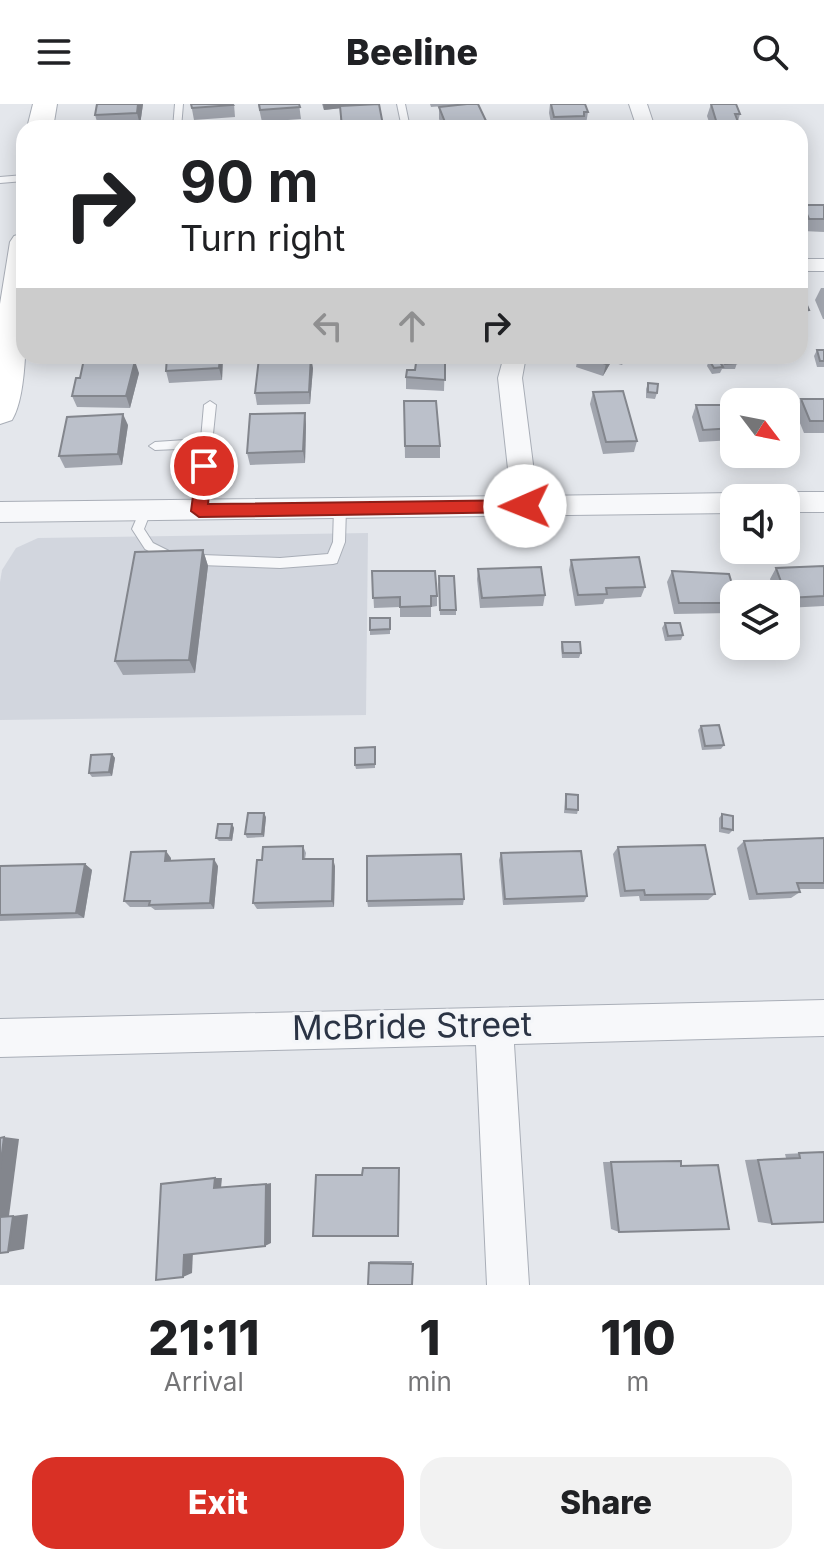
<!DOCTYPE html>
<style>
body{margin:0;font-family:Inter,sans-serif;background:#f2f2f2;color:#202124;height:100vh;display:flex;flex-direction:column;font-size:30px;white-space:nowrap}
*{box-sizing:border-box;margin:0}
p{font-size:26px;color:#757577}
.icon{flex:none;width:44px;height:44px;fill:none;stroke:currentColor;stroke-width:2;stroke-linecap:round;stroke-linejoin:round}
.map{position:relative;height:1181px;overflow:hidden}
.details{display:flex;flex-direction:column;background:#fff;flex:1}
.details>*{flex:none}
.hud{position:absolute;left:16px;top:16px;width:792px;height:244px;border-radius:24px;box-shadow:0 4px 20px #0003;background:#fff;color:#202124;overflow:hidden}
.needle{width:52px;rotate:122deg}
.buttons{position:absolute;left:720px;top:284px;display:grid;gap:16px}
.buttons a{display:grid;place-items:center;width:80px;height:80px;border-radius:16px;background:#fff;box-shadow:0 4px 20px #0003;font-size:40px}
.pin{position:absolute;display:grid;place-items:center;width:68px;height:68px;color:#fff;margin:-34px;border:4px solid #fff;border-radius:50%;box-shadow:0 2px 8px #0007}
.me{position:absolute;width:88px;margin:-44px;rotate:269deg;stroke-linejoin:round;filter:drop-shadow(0 0 6px #0008)}
.turn{display:flex;align-items:center;gap:28px;height:168px;padding:0 32px;font-size:36px}
.turn .icon{width:104px;height:104px;stroke-width:2.5}
.turn b{display:block;font-size:56px;line-height:68px}
.lanes{display:flex;align-items:center;height:76px;padding:0 32px;background:#0003;justify-content:center;gap:40px;direction:ltr}
.lanes .off{opacity:.35}
.eta{display:flex;justify-content:space-evenly;align-items:center;height:136px;text-align:center}
.eta b{font-size:48px;font-weight:800;line-height:56px}
.cta{display:flex;gap:16px;margin-top:auto;padding:16px 32px}
.cta a{flex:1;height:92px;border-radius:24px;background:#d93025;color:#fff;font-size:32px;font-weight:800;line-height:92px;text-align:center}
.cta a+a{background:#f2f2f2;color:#202124}
header{display:flex;justify-content:space-between;align-items:center;height:104px;padding:0 32px;background:#fff;font-size:36px;font-weight:800}
.map>svg:first-child{display:block}
.built{fill:#d2d6de}
.lines{fill:none;stroke-linecap:round;stroke-linejoin:round}
.service-casing{stroke:#a9aeb7;stroke-width:2}
.minor-casing{stroke:#a9aeb7;stroke-width:2}
.secondary-casing{stroke:#a9aeb7;stroke-width:2}
.service{fill:#f7f8fa;fill-rule:evenodd}
.minor{fill:#f7f8fa;fill-rule:evenodd}
.secondary{fill:#fff;fill-rule:evenodd}
.wall{fill:#a1a5ae}
.shaded-wall{fill:#83868d}
.building{fill:#bbc0ca;stroke:#83868d;stroke-width:2}
.route{fill:#d93025;stroke:#8d1f18;stroke-width:2}
.labels{text-anchor:middle;stroke-width:7;stroke-linejoin:round;paint-order:stroke}
.near-street-label{font-size:34px;fill:#2b3445;stroke:#f4f6f9}
</style>
<header><svg class="icon" aria-label="menu" viewBox="0 0 24 24"><path d="M4 6h16M4 12h16M4 18h16"/></svg>Beeline<svg class="icon" aria-label="search" viewBox="0 0 24 24"><circle cx="10" cy="10" r="6"/><path d="M15 15l6 6"/></svg></header>
<div class="map">
<svg width="824" height="1181" viewBox="0 0 824 1181">
<rect width="100%" height="100%" fill="#e4e7ec"/>
<path class="built" d="M368,429L366,611L0,616V478L2,466L16,444L38,434Z"/>
<g class="lines">
<defs>
<g id="service">
<path d="M175,0H183L181,24H173Z"/>
<path d="M397,0H405L410,24H402Z"/>
<path d="M24,71V77L0,79V73Z"/>
<path d="M210,297L216,301L205,407L199,412L193,407L200,344L155,346L149,342L155,338L201,335L204,301Z"/>
<path d="M340,399L346,404L345,438L337,459L333,460L280,464L173,460L145,445L132,425L141,404L145,402L151,407L144,425L153,439L175,450L280,454L328,450L333,438L334,404Z"/>
</g>
<g id="minor">
<path d="M629,0H647L655,24H637Z"/>
<rect x="800" y="155" width="24" height="12"/>
<path d="M504,252H526L522,274L537,392L734,389L744,394H734V409L0,418V398L511,392L498,274Z"/>
<path d="M786,388H824V408H786V394H775Z"/>
<path d="M824,896V932L514,940L529,1181H487L476,941L0,953V915Z"/>
</g>
<g id="secondary">
<path d="M33,0H57L53,24H27Z"/>
<path d="M24,129C24,173 33,282 12,316L0,320V200L10,138L14,132Z"/>
</g>
</defs>
<use href="#service" class="service-casing"/>
<use href="#minor" class="minor-casing"/>
<use href="#secondary" class="secondary-casing"/>
<use href="#service" class="service"/>
<use href="#minor" class="minor"/>
<use href="#secondary" class="secondary"/>
</g>
<g class="wall">
<path d="M97,0H143L140,21H98L95,11Z"/>
<path d="M191,0H234L235,13L194,16Z"/>
<path d="M258,0H299L301,15L262,18Z"/>
<path d="M322,0H362L383,21V24H341L340,4L324,6Z"/>
<path d="M430,0H478L487,19L486,24H443L439,15V3L457,1L431,3Z"/>
<path d="M550,0H585L588,8L586,20H583V24H552L549,9Z"/>
<path d="M711,0L740,10L738,17L740,24H711L707,12Z"/>
<path d="M800,89L804,98V101H824V128L803,127L800,118V108L801,105H800Z"/>
<path d="M821,184H824V215H823L815,196Z"/>
<path d="M800,187L809,206L803,218H800Z"/>
<path d="M817,246H824V263H817L814,252Z"/>
<path d="M223,252L222,276L169,279L166,267Z"/>
<path d="M388,252H409L408,255Z"/>
<path d="M445,252L444,287L406,285V273L415,266Z"/>
<path d="M578,252H628L622,261L611,258L603,272L576,263Z"/>
<path d="M716,252H734L737,259L735,265H722L720,269L712,270L707,262L709,256L717,255Z"/>
<path d="M313,264L310,300L257,301L255,289Z"/>
<path d="M139,269L130,304L77,303L72,292Z"/>
<path d="M648,279L657,289L655,295L646,294V285Z"/>
<path d="M593,288L637,337L634,348L603,350L590,300Z"/>
<path d="M801,295H824V329H804L795,307Z"/>
<path d="M404,297L440,342V354H405Z"/>
<path d="M696,301H734V336L699,338L692,313Z"/>
<path d="M305,309L306,321L305,359L250,361L247,349Z"/>
<path d="M128,321L122,361L65,364L59,352Z"/>
<path d="M203,446L208,462L195,569L123,571L115,557Z"/>
<path d="M571,456L645,483L641,493L605,495L603,500L575,502L569,466Z"/>
<path d="M824,462V502L786,504V490H775L770,475L776,464Z"/>
<path d="M478,465L545,491L543,502L480,504L477,475Z"/>
<path d="M372,467L437,492V502L431,503V513H400V503L374,504Z"/>
<path d="M672,467L734,490V505L731,509L674,510L667,478Z"/>
<path d="M438,478L456,506V511H440Z"/>
<path d="M786,510L796,539L793,544L767,546L766,542H786Z"/>
<path d="M370,514H390V530L370,531Z"/>
<path d="M665,519L683,531L681,536L665,537L662,524Z"/>
<path d="M562,538L581,549L579,554H562L561,543Z"/>
<path d="M701,622L724,641L721,645L702,646L698,626Z"/>
<path d="M375,643V664L356,665L355,661Z"/>
<path d="M112,650L115,654L112,672L92,673L89,669Z"/>
<path d="M566,690L578,706L577,710L564,709L565,694Z"/>
<path d="M722,710L733,726L729,730L719,728V714Z"/>
<path d="M266,713L264,733L247,734L245,730Z"/>
<path d="M232,720L234,724L232,737H219L216,734Z"/>
<path d="M824,734V785H799L800,788L791,794L749,796L737,744L744,737Z"/>
<path d="M303,742L306,749L305,755L335,762L334,803L257,805L253,799L262,756Z"/>
<path d="M618,743L715,790L708,796L640,797L639,792L620,793L613,750Z"/>
<path d="M501,749L587,792L584,798L503,801L499,756Z"/>
<path d="M171,754V757L218,762L214,805L155,806L151,803H130L124,797Z"/>
<path d="M85,760L92,766L84,814L0,817V762Z"/>
<path d="M464,795L463,801L368,803L367,797Z"/>
<path d="M824,1048L772,1120L758,1118L745,1056L786,1054L785,1050Z"/>
<path d="M681,1057L619,1128L611,1125L603,1058Z"/>
<path d="M370,1157H412V1181L369,1159Z"/>
</g>
<g class="shaded-wall">
<path d="M138,0H143L140,21L137,9Z"/>
<path d="M323,0H362V2L324,6Z"/>
<path d="M220,252H223L222,276L219,264Z"/>
<path d="M311,252L313,264L310,300L309,288Z"/>
<path d="M610,252H612L611,258L603,272L606,260Z"/>
<path d="M135,257L139,269L130,304L126,292Z"/>
<path d="M305,309L306,321L305,359L303,347Z"/>
<path d="M123,310L128,321L122,361L118,350Z"/>
<path d="M203,446L208,462L195,569L189,556Z"/>
<path d="M112,650L115,654L112,672L109,668Z"/>
<path d="M264,709L266,713L264,733L262,730Z"/>
<path d="M232,720L234,724L232,737L230,734Z"/>
<path d="M166,747L171,754L170,764L165,757Z"/>
<path d="M214,755L218,762L214,805L210,799Z"/>
<path d="M333,755L335,762L334,803L332,797Z"/>
<path d="M85,760L92,766L84,814L76,809Z"/>
<path d="M4,1033L19,1035L9,1112L0,1113V1065Z"/>
<path d="M215,1074H222L221,1084H214Z"/>
<path d="M271,1079V1139L265,1142L266,1080Z"/>
<path d="M28,1110L24,1145L8,1148L13,1112Z"/>
<path d="M193,1148L192,1169L183,1173L184,1151Z"/>
</g>
<g class="building">
<path d="M97,0H138L137,9L95,11Z"/>
<path d="M191,0H232L233,1L192,4Z"/>
<path d="M259,0H299L300,3L260,6Z"/>
<path d="M379,0L383,21L342,23L340,2Z"/>
<path d="M467,0H478L487,19L447,23L439,3Z"/>
<path d="M551,0H585L588,8H584V12L554,13Z"/>
<path d="M711,0H736L740,10H735L740,23H718Z"/>
<path d="M134,19L133,24H91L92,22Z"/>
<path d="M276,20V24H235V22Z"/>
<path d="M800,89L804,98H800Z"/>
<path d="M803,101H824V115H809Z"/>
<path d="M800,187H801L809,206H800Z"/>
<path d="M817,246H824V257H820Z"/>
<path d="M167,252H220L219,264L166,267Z"/>
<path d="M311,252L309,288L255,289L259,254Z"/>
<path d="M417,252H445V276L406,273L407,266H415Z"/>
<path d="M582,252H610L606,260Z"/>
<path d="M721,252H734L737,259L725,260Z"/>
<path d="M84,255L135,257L126,292H72L76,274H80Z"/>
<path d="M718,255L723,263L714,264L709,256Z"/>
<path d="M648,279L658,280L657,289L648,288Z"/>
<path d="M623,287L637,337L606,338L593,288Z"/>
<path d="M801,295H824V317H810Z"/>
<path d="M404,297H436L440,342H405Z"/>
<path d="M696,301H734V324L703,326Z"/>
<path d="M305,309L303,347L247,349L250,310Z"/>
<path d="M123,310L118,350L59,352L67,313Z"/>
<path d="M203,446L189,556L115,557L135,448Z"/>
<path d="M639,453L645,483L606,484L607,490L578,491L571,456Z"/>
<path d="M824,462V492L787,494L776,464Z"/>
<path d="M541,463L545,491L482,494L478,465Z"/>
<path d="M372,467H435L437,492H431V502L400,503V493L373,494Z"/>
<path d="M672,467L729,470L735,490L734,499H679Z"/>
<path d="M439,472H454L456,506H440Z"/>
<path d="M786,510L796,539L786,540Z"/>
<path d="M370,514H390V525L370,526Z"/>
<path d="M665,519H680L683,531L668,532Z"/>
<path d="M562,538H580L581,549H563Z"/>
<path d="M719,621L724,641L705,642L701,622Z"/>
<path d="M375,643V660L355,661V644Z"/>
<path d="M112,650L109,668L89,669L91,651Z"/>
<path d="M566,690L578,691V706L566,705Z"/>
<path d="M248,709H264L262,730H245Z"/>
<path d="M722,710L733,712V726L722,724Z"/>
<path d="M218,720H232L230,734H216Z"/>
<path d="M824,734V779H797L800,788L757,790L744,737Z"/>
<path d="M705,741L715,790L645,791L644,786L625,787L618,743Z"/>
<path d="M303,742V755H333L332,797L253,799L257,756H262L263,743Z"/>
<path d="M166,747L165,757L214,755L210,799L149,801L150,797H124L131,748Z"/>
<path d="M581,747L587,792L505,795L501,749Z"/>
<path d="M461,750L464,795L367,797V752Z"/>
<path d="M85,760L76,809L0,811V762Z"/>
<path d="M4,1033L0,1065V1034Z"/>
<path d="M824,1048V1118L772,1120L758,1056L800,1054L799,1049Z"/>
<path d="M681,1057V1062L718,1061L729,1125L619,1128L611,1058Z"/>
<path d="M363,1064H399L398,1132H313L316,1071H362Z"/>
<path d="M215,1074L214,1084L266,1080L265,1142L184,1151L183,1173L156,1176L161,1080Z"/>
<path d="M13,1112L8,1148L0,1149V1113Z"/>
<path d="M369,1159L413,1160L412,1181H368Z"/>
</g>
<path class="route" d="M204,356L212,362L208,400L525,396L533,402L525,408L199,413L191,407L197,362Z"/>
<g class="labels">
<g class="near-street-label">
<text transform="translate(412 922) rotate(-1)" y="12">McBride Street</text>
</g>
</g>
</svg>
<div class="buttons">
<a><svg class="needle" viewBox="-14 -14 28 28"><path d="M0-13l5 13h-10z" fill="#e53935"/><path d="M0 13l5-13h-10z" fill="#757577"/></svg></a>
<a><svg class="icon" aria-label="sound" viewBox="0 0 24 24"><path d="M4 9h4l5-4v14l-5-4H4zM17 9q2 3 0 6"/></svg></a>
<a><svg class="icon" aria-label="layers" viewBox="0 0 24 24"><path d="M12 4l9 5-9 5-9-5zM3 14l9 5 9-5"/></svg></a>
</div>
<div class="pin" style="left:204px;top:362px;background:#d93025"><svg class="icon" aria-label="arrive" viewBox="0 0 24 24"><path d="M6 21V4h12l-3 4 3 4H6"/></svg></div>
<svg class="me" style="left:525px;top:402px" viewBox="-20 -20 40 40"><circle r="19" fill="#fff"/><path d="M0-13L10 11 0 6-10 11z" fill="#d93025"/></svg>
<div class="hud">
<div class="turn"><svg class="icon" aria-label="right" viewBox="0 0 24 24"><path d="M7 20v-9h11M14 6l5 5-5 5"/></svg><div><b>90 m</b>Turn right</div></div>
<div class="lanes"><svg class="icon off" aria-label="left" viewBox="0 0 24 24"><path d="M17 20v-9H6M10 6l-5 5 5 5"/></svg><svg class="icon off" aria-label="ahead" viewBox="0 0 24 24"><path d="M12 20V5M6 11l6-6 6 6"/></svg><svg class="icon" aria-label="right" viewBox="0 0 24 24"><path d="M7 20v-9h11M14 6l5 5-5 5"/></svg></div>
</div>
</div>
<section class="details">
<div class="eta">
<div><b>21:11</b><p>Arrival</p></div>
<div><b>1</b><p>min</p></div>
<div><b>110</b><p>m</p></div>
</div>
<div class="cta"><a>Exit</a><a>Share</a></div>
</section>
